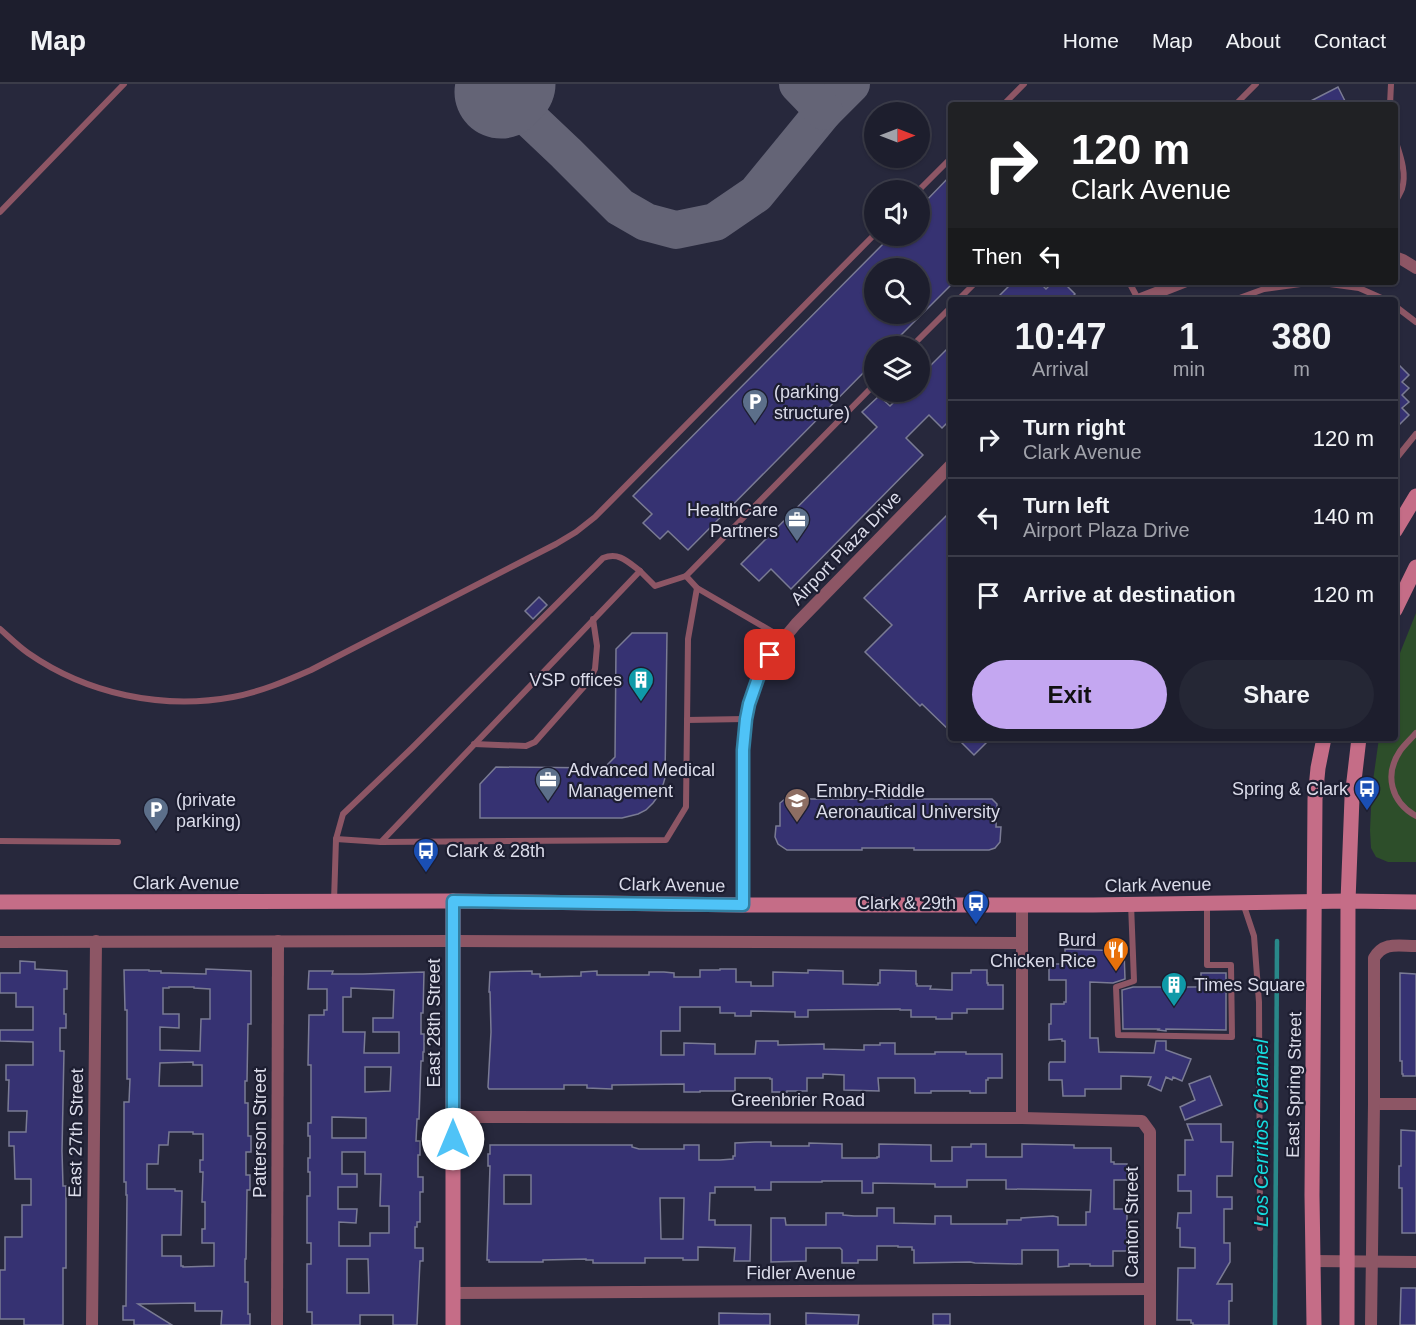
<!DOCTYPE html>
<style>
body{margin:0;font-family:Helvetica,sans-serif;background:#252735;color:#f1f3f6;height:100vh;display:flex;flex-direction:column;font-size:22px;white-space:nowrap}
*{box-sizing:border-box;margin:0}
p{font-size:20px;color:#a0a2aa}
.icon{flex:none;width:33px;height:33px;fill:none;stroke:currentColor;stroke-width:2;stroke-linecap:round;stroke-linejoin:round}
.map{position:relative;flex:1;overflow:hidden}
.panel{position:absolute;left:948px;top:213px;width:450px;height:444px;display:flex;flex-direction:column;background:#1d1e2d;border-radius:6px;box-shadow:0 2px 4px #0004,0 0 0 2px #3b3c49}
.panel>*{flex:none}
.hud{position:absolute;left:948px;top:18px;width:450px;height:183px;border-radius:6px;box-shadow:0 2px 4px #0004,0 0 0 2px #3b3c49;background:#202124;color:#fff;overflow:hidden}
.needle{width:39px;rotate:90deg}
.buttons{position:absolute;left:864px;top:18px;display:grid;gap:12px}
.buttons a{display:grid;place-items:center;width:66px;height:66px;border-radius:50%;background:#1d1e2d;box-shadow:0 2px 4px #0004,0 0 0 2px #3b3c49;font-size:30px}
.pin{position:absolute;display:grid;place-items:center;width:51px;height:51px;color:#fff;margin:-26px;border-radius:12px;box-shadow:0 3px 9px #0006}
.me{position:absolute;width:66px;margin:-33px;rotate:0deg;stroke-linejoin:round;filter:drop-shadow(0 0 4px #0008)}
.turn{display:flex;align-items:center;gap:21px;height:126px;padding:0 24px;font-size:27px}
.turn .icon{width:78px;height:78px;stroke-width:2.5}
.turn b{display:block;font-size:42px;line-height:51px}
.then{display:flex;align-items:center;height:57px;padding:0 24px;background:#0003;gap:12px;font-size:22px}
.eta{display:flex;justify-content:space-evenly;align-items:center;height:102px;text-align:center}
.eta b{font-size:36px;font-weight:600;line-height:42px}
.action{display:flex;gap:12px;margin-top:auto;padding:12px 24px}
.action a{flex:1;height:69px;border-radius:36px;background:#c4a7f1;color:#111;font-size:24px;font-weight:600;line-height:69px;text-align:center}
.action a+a{background:#252735;color:#f1f3f6}
ul{padding:0;list-style:none}
li{display:flex;align-items:center;gap:18px;height:78px;padding:0 24px;border-top:2px solid #3b3c49}
li div{flex:1}
li b{display:block;font-size:22px}
li em{font-style:normal}
header{display:flex;align-items:center;gap:36px;box-sizing:border-box;height:84px;padding:0 30px;background:#1d1e2d;border-bottom:2px solid #3b3c49}
header strong{font-size:28px}
nav{display:flex;gap:33px;margin-inline-start:auto;font-size:21px}
.map>svg:first-child{display:block}
.green{fill:#2d4e2a}
.lines{fill:none;stroke-linecap:round;stroke-linejoin:round}
.stream{stroke:#298889;stroke-width:4.5}
.taxiway{stroke:#646476;stroke-width:38}
.runway{stroke:#646476;stroke-width:93}
.building{fill:#363272;stroke:#7a7b94;stroke-width:1.5;fill-rule:evenodd}
.lane{stroke:#8d5665;stroke-width:6}
.street{stroke:#8d5665;stroke-width:12}
.secondary{stroke:#c56d87;stroke-width:15}
.route-casing{stroke:#337fa1;stroke-width:15}
.route{stroke:#4fc3f7;stroke-width:10}
.labels{text-anchor:middle;stroke-width:4.5;stroke-linejoin:round;paint-order:stroke}
.poi-label{font-size:18px;fill:#dbdcea;stroke:#1d1e31;text-anchor:start}
.street-label{font-size:18px;fill:#dbdcea;stroke:#1d1e31}
.water-label{font-size:20px;font-style:italic;fill:#15dde0;stroke:#1d1e31}
</style>
<header>
<strong>Map</strong>
<nav><a>Home</a><a>Map</a><a>About</a><a>Contact</a></nav>
</header>
<div class="map">
<svg width="1416" height="1241" viewBox="0 0 1416 1241">
<rect width="100%" height="100%" fill="#27283c"/>
<path class="green" d="M1416,529V778H1388L1376,773L1371,764L1370,746L1372,704L1379,654H1395V587L1400,569Z"/>
<g class="lines">
<path class="stream" d="M1275,1241L1277,857"/>
<g class="taxiway">
<path d="M493,0L566,69L620,123L646,138L676,146L715,138L756,110L824,27L851,0"/>
<path d="M798,0L824,27"/>
</g>
<path class="runway" d="M501,8L509,0"/>
</g>
<g class="building">
<path d="M1338,3L1347,21H1303Z"/>
<path d="M951,91V201L890,262H874V278L688,466L668,447L660,455L643,439L652,430L633,412L891,152H920V123ZM874,184H920V230H874Z"/>
<path d="M1013,198H1039L1046,205L1053,198H1063L1075,210L1069,216H995Z"/>
<path d="M951,261V335L942,344L929,331L906,354L923,371L791,505L771,485L759,497L741,480L877,343L862,328L879,312L890,322L904,308H920V292Z"/>
<path d="M1395,277L1409,291L1402,298L1409,304L1402,311L1409,318L1402,324L1409,331L1395,345Z"/>
<path d="M951,427V648L922,620L920,622L865,568L892,541L864,514Z"/>
<path d="M539,513L547,521L533,535L525,527Z"/>
<path d="M632,549H667L665,694L661,708L653,719L646,726L638,730L622,734H480V700L496,683L604,684L615,673L616,565Z"/>
<path d="M957,654H991L974,671Z"/>
<path d="M785,715H992L997,720L996,743H1001L1000,758L995,764L989,766H914V764H862V766H787L778,760L775,753L776,742H780V719Z"/>
<path d="M1065,865L1124,867L1125,895L1113,899L1090,898V954H1098L1099,968L1154,969L1156,957H1166V966L1191,975L1182,997L1173,993L1172,996L1166,993L1161,1007L1148,1001L1151,993L1121,992V1005H1085V1012H1063L1062,996H1049V980L1050,978H1065V957H1062V955L1049,956V940H1051V920H1064V918H1066V896H1049V880H1062V879H1065Z"/>
<path d="M20,877L35,878V885L67,887V905H64V930H66V944H60V967H64L62,1067L63,1102H66V1184H63V1241H24V1235H0V1186H5V1153H22V1121H31V1095H15L14,1062H9V1048H26L27,1027H8L9,996H6V981H33V958L0,957V946H33V923H16V909H0V889H20Z"/>
<path d="M206,885L251,887V940H248L247,997H245V1019H248V1052H251V1068H246V1091H250V1106H247L246,1175H245V1198H248V1230H250V1241H221L222,1227H195V1219L138,1220L172,1241H134V1236H123V1222H126L127,1111H126V1098H124V1018H129L130,995H127V926H125L124,886H149V887H161V889H169L206,890ZM169,903H194V904L210,905V935H201L200,967L160,966V943L179,944V930H163V904H169ZM193,978V981H202V1002H159L160,979ZM169,1048H193V1050H203V1076H200V1088H203L202,1118H205V1145H202V1159H214V1182L183,1183V1182H181V1172H162V1151H181L182,1107H175V1105H147V1080H158L159,1061H168Z"/>
<path d="M720,885H736V898H751V902H773V888L808,889V886L843,887V900L878,901V899H880V886L916,887V900H917V902H931L930,905L952,906V889H971V886H987V899H988V901H1003V925H967V929H952V935H936V933H911V926H900V925L808,926V933H795V928L751,927V932H735V929H720V923H680V947H661V971H684V959L715,960V970H755L756,957H778V961L824,960V965L864,966V961H880V959H895V970H935V968H966V970H1002V994H988V996H986V1009H970V1007H931V1009H915V996L914,994H878L879,1007L844,1006V991L823,990V994H807V1007H787V1008H772V995H770V994H735V1007H700V1008H684V1000L612,1001V1005L587,1004V1001H564V1005H489L488,1003L491,948L490,908H489L490,888L532,887V890H540V893L581,892V888L597,887V891H649V888H664L674,889V893H700V886H720Z"/>
<path d="M309,887H333L332,890H363L424,888L423,929H421V950H424V968H423V977H421L419,1035H417L416,1057H420V1071H418V1093H423V1108H420V1138H417V1143H415V1164H423V1177H420L417,1241H393V1231H360V1241H312V1228H307V1180H311V1159H307V1112H310V1088H308V1074H310V1052H308V1039H311V981H308L309,931H324V926H327V905H308ZM351,904L394,906L393,934H373V948H399V969H364L365,948H343V913H351ZM365,983H391L390,1007L365,1008ZM332,1033L366,1034V1054H332ZM342,1068H365V1090H381L380,1122H389V1149H370V1162H339V1138L356,1139L357,1125H338V1103H357V1090H342ZM347,1175H368L369,1209H347Z"/>
<path d="M1201,889H1226V946L1166,945V947L1158,946L1159,945H1123L1122,906L1133,903H1201Z"/>
<path d="M1400,889L1416,890V992H1403V990H1402V977H1400Z"/>
<path d="M1210,992L1222,1021L1185,1036L1180,1023L1195,1016L1189,1000Z"/>
<path d="M1187,1040H1221V1058H1233L1232,1092H1217V1113H1232V1125H1224V1159H1230V1178L1217,1200H1232V1217H1229V1241H1193V1239H1191V1236H1177L1178,1184H1195V1164L1180,1163V1144H1177L1178,1129H1191V1107H1178V1091H1185V1056H1193Z"/>
<path d="M1401,1046L1416,1047V1149H1402V1104H1399V1082H1401Z"/>
<path d="M755,1058H771V1062H809V1059L842,1060V1074H877V1073H879V1060L931,1061V1077H952V1063H971V1060H986V1073H1022V1060L1074,1061V1064H1111V1078H1114V1080H1127V1096H1114V1125H1127V1167H1113V1182H1090V1180H1069V1182L1058,1183V1166H1022V1180L975,1179L970,1178L914,1179V1166H912V1163H898V1162H877V1176H858V1179H842V1166L840,1164H806V1177L771,1178V1134H785L786,1141H826V1129H843V1131L854,1132H877V1124H894V1139L935,1140V1132H951V1140H1007V1136H1021V1134L1053,1132L1058,1133V1141H1086V1128H1090L1091,1106L1006,1105V1096H967V1103H935V1100L873,1099V1109H862V1097H822V1098H771V1106H755V1103H715V1109H710L709,1136H715V1141H751L750,1177H734L735,1164L698,1163V1176H683V1174H645V1179H593V1176H586V1175L543,1176V1178H489V1176H487L490,1082H488V1070H490V1061H632V1063L639,1065H684V1061H699V1076H720L733,1075V1072H735V1059ZM504,1091H531V1120H504ZM660,1114H684L683,1155H661Z"/>
<path d="M1401,1204H1416V1241H1400Z"/>
<path d="M719,1229L770,1230V1241H719Z"/>
<path d="M806,1229L859,1231L858,1241H806Z"/>
<rect x="933" y="1230" width="17" height="11"/>
</g>
<g class="lines">
<g class="lane">
<path d="M1003,21L1024,0"/>
<path d="M1235,21L1256,0"/>
<path d="M1390,21L1391,0"/>
<path d="M1395,55C1400,71 1407,88 1402,105C1400,110 1397,114 1395,119"/>
<path d="M919,106L951,74"/>
<path d="M0,128L124,0"/>
<path d="M1129,198L1138,215"/>
<path d="M958,216L976,198"/>
<path d="M1234,216L1264,205L1315,198L1359,204L1386,216"/>
<path d="M1395,222L1416,238"/>
<path d="M912,262L951,223"/>
<path d="M1395,376L1416,350"/>
<path d="M686,492L697,504L783,554"/>
<path d="M0,545C9,553 18,562 28,569C87,610 162,626 233,613C260,608 286,597 311,586L556,460L576,448L595,433L874,151"/>
<path d="M687,636L745,635"/>
<path d="M1416,649C1411,655 1405,660 1400,667C1384,691 1391,718 1416,732"/>
<path d="M474,660L526,662L535,658L589,597L595,585L597,562L593,535"/>
<path d="M336,755L343,730L412,664L603,474C619,468 627,477 640,487"/>
<path d="M0,757L118,758"/>
<path d="M381,758L666,756L686,723L688,555L697,504"/>
<path d="M334,817L336,755L381,758L640,487L655,502L686,492L874,301"/>
<path d="M1243,819L1254,852L1259,918L1260,1144"/>
<path d="M1131,820L1134,897L1116,903L1118,951L1232,953L1231,881H1207V820"/>
</g>
<g class="street">
<path d="M1395,173L1403,176L1416,184"/>
<path d="M1138,216L1184,198"/>
<path d="M743,821V666L745,635L758,594L770,571L796,540L951,381"/>
<path d="M1022,821V1034"/>
<path d="M0,858L454,857L1021,859"/>
<path d="M1374,1020H1416"/>
<path d="M453,1033L1022,1034L1142,1037L1150,1048V1241"/>
<path d="M1313,1177L1416,1178"/>
<path d="M453,1209L1149,1205"/>
<path d="M92,1241L96,857"/>
<path d="M277,1241L278,857"/>
<path d="M1371,1241L1374,1020V874C1384,857 1399,862 1416,862"/>
</g>
<g class="secondary">
<path d="M1395,447L1416,412"/>
<path d="M1395,526L1416,483"/>
<path d="M0,818L453,817L743,821H1093L1348,817L1416,818"/>
<path d="M453,1241V817"/>
<path d="M1314,1241L1312,1111L1315,715L1318,684L1324,654"/>
<path d="M1347,1241L1348,817L1352,714L1359,654"/>
</g>
</g>
<g class="lines">
<defs>
<path id="route" d="M453,1055V817L743,821V666L746,635L749,620L758,594L770,571"/>
</defs>
<use href="#route" class="route-casing"/>
<use href="#route" class="route"/>
</g>
<defs>
<symbol id="parking-pin" viewBox="-11 -11 22 30"><path d="M0 17L-7.5 6A9.5 9.5 0 1 1 7.5 6Z" fill="#5c6f8a" stroke="#1d1e31"/><path d="M-3.5-5.5H1a3.5 3.5 0 0 1 0 7H-1V5.5H-3.5ZM-1-3.4V-.6H.8a1.4 1.4 0 0 0 0-2.8Z" fill="#fff"/></symbol>
<symbol id="office-pin" viewBox="-11 -11 22 30"><path d="M0 17L-7.5 6A9.5 9.5 0 1 1 7.5 6Z" fill="#5c6f8a" stroke="#1d1e31"/><path d="M-6-3h4V-5.5h4V-3h4V5H-6ZM-1-4.5V-3h2v-1.5ZM-6 0V1H6V0Z" fill="#fff"/></symbol>
<symbol id="building-pin" viewBox="-11 -11 22 30"><path d="M0 17L-7.5 6A9.5 9.5 0 1 1 7.5 6Z" fill="#0f9aa8" stroke="#1d1e31"/><path d="M-4-6H4V6H1V3H-1V6H-4ZM-2.5-4.3h1.7v1.8h-1.7ZM.8-4.3h1.7v1.8H.8ZM-2.5-1h1.7V.8h-1.7ZM.8-1h1.7V.8H.8Z" fill="#fff"/></symbol>
<symbol id="bus-pin" viewBox="-11 -11 22 30"><path d="M0 17L-7.5 6A9.5 9.5 0 1 1 7.5 6Z" fill="#1a4fb4" stroke="#1d1e31"/><path d="M-5-6H5V4H4V6H2V4H-2V6H-4V4H-5ZM-3.5-4V0h7V-4ZM-3.5 1.2v1.5H-2V1.2ZM2 1.2v1.5H3.5V1.2Z" fill="#fff"/></symbol>
<symbol id="university-pin" viewBox="-11 -11 22 30"><path d="M0 17L-7.5 6A9.5 9.5 0 1 1 7.5 6Z" fill="#8d6e63" stroke="#1d1e31"/><path d="M0-5L7-2L0 1L-7-2ZM-4 1L0 2.5L4 1V4Q0 6-4 4Z" fill="#fff"/></symbol>
<symbol id="restaurant-pin" viewBox="-11 -11 22 30"><path d="M0 17L-7.5 6A9.5 9.5 0 1 1 7.5 6Z" fill="#e8710a" stroke="#1d1e31"/><path d="M-5-6h1v4h1v-4h1v4h1v-4h1v5L-1.5 .5V6h-2V.5L-5-1ZM5-6V6H3V1.5H1.5Q1.5-4 5-6Z" fill="#fff"/></symbol>
</defs>
<g fill-rule="evenodd">
<use href="#parking-pin" x="740" y="303" width="30" height="40"/>
<use href="#office-pin" x="782" y="421" width="30" height="40"/>
<use href="#building-pin" x="626" y="581" width="30" height="40"/>
<use href="#office-pin" x="533" y="681" width="30" height="40"/>
<use href="#bus-pin" x="1352" y="690" width="30" height="40"/>
<use href="#university-pin" x="782" y="702" width="30" height="40"/>
<use href="#parking-pin" x="141" y="711" width="30" height="40"/>
<use href="#bus-pin" x="411" y="752" width="30" height="40"/>
<use href="#bus-pin" x="961" y="804" width="30" height="40"/>
<use href="#restaurant-pin" x="1101" y="851" width="30" height="40"/>
<use href="#building-pin" x="1159" y="886" width="30" height="40"/>
</g>
<g class="labels">
<g class="poi-label">
<text x="774" y="314">(parking<tspan x="774" dy="21">structure)</tspan></text>
<text x="778" y="432" text-anchor="end">HealthCare<tspan x="778" dy="21">Partners</tspan></text>
<text x="622" y="602" text-anchor="end">VSP offices</text>
<text x="568" y="692">Advanced Medical<tspan x="568" dy="21">Management</tspan></text>
<text x="1348" y="711" text-anchor="end">Spring &amp; Clark</text>
<text x="816" y="713">Embry-Riddle<tspan x="816" dy="21">Aeronautical University</tspan></text>
<text x="176" y="722">(private<tspan x="176" dy="21">parking)</tspan></text>
<text x="446" y="773">Clark &amp; 28th</text>
<text x="956" y="825" text-anchor="end">Clark &amp; 29th</text>
<text x="1096" y="862" text-anchor="end">Burd<tspan x="1096" dy="21">Chicken Rice</tspan></text>
<text x="1194" y="907">Times Square</text>
</g>
<g class="street-label">
<text transform="translate(846 464) rotate(-46)" y="6">Airport Plaza Drive</text>
<text x="186" y="805">Clark Avenue</text>
<text transform="translate(672 801) rotate(1)" y="6">Clark Avenue</text>
<text transform="translate(1158 801) rotate(-1)" y="6">Clark Avenue</text>
<text transform="translate(434 939) rotate(-90)" y="6">East 28th Street</text>
<text transform="translate(1294 1001) rotate(-89)" y="6">East Spring Street</text>
<text x="798" y="1022">Greenbrier Road</text>
<text transform="translate(76 1049) rotate(-89)" y="6">East 27th Street</text>
<text transform="translate(260 1049) rotate(-90)" y="6">Patterson Street</text>
<text transform="translate(1132 1138) rotate(-90)" y="6">Canton Street</text>
<text x="801" y="1195">Fidler Avenue</text>
</g>
<g class="water-label">
<text transform="translate(1261 1049) rotate(-90)" y="7">Los Cerritos Channel</text>
</g>
</g>
</svg>
<div class="buttons">
<a><svg class="needle" viewBox="-14 -14 28 28"><path d="M0-13l5 13h-10z" fill="#e53935"/><path d="M0 13l5-13h-10z" fill="#a0a2aa"/></svg></a>
<a><svg class="icon" aria-label="sound" viewBox="0 0 24 24"><path d="M4 9h4l5-4v14l-5-4H4zM17 9q2 3 0 6"/></svg></a>
<a><svg class="icon" aria-label="search" viewBox="0 0 24 24"><circle cx="10" cy="10" r="6"/><path d="M15 15l6 6"/></svg></a>
<a><svg class="icon" aria-label="layers" viewBox="0 0 24 24"><path d="M12 4l9 5-9 5-9-5zM3 14l9 5 9-5"/></svg></a>
</div>
<div class="pin" style="left:770px;top:571px;background:#d93025"><svg class="icon" aria-label="arrive" viewBox="0 0 24 24"><path d="M6 21V4h12l-3 4 3 4H6"/></svg></div>
<svg class="me" style="left:453px;top:1055px" viewBox="-20 -20 40 40"><circle r="19" fill="#fff"/><path d="M0-13L10 11 0 6-10 11z" fill="#4fc3f7"/></svg>
<div class="hud">
<div class="turn"><svg class="icon" aria-label="right" viewBox="0 0 24 24"><path d="M7 20v-9h11M14 6l5 5-5 5"/></svg><div><b>120 m</b>Clark Avenue</div></div>
<div class="then">Then<svg class="icon" aria-label="left" viewBox="0 0 24 24"><path d="M17 20v-9H6M10 6l-5 5 5 5"/></svg></div>
</div>
<section class="panel">
<div class="eta">
<div><b>10:47</b><p>Arrival</p></div>
<div><b>1</b><p>min</p></div>
<div><b>380</b><p>m</p></div>
</div>
<ul>
<li><svg class="icon" aria-label="right" viewBox="0 0 24 24"><path d="M7 20v-9h11M14 6l5 5-5 5"/></svg><div><b>Turn right</b><p>Clark Avenue</p></div><em>120 m</em></li>
<li><svg class="icon" aria-label="left" viewBox="0 0 24 24"><path d="M17 20v-9H6M10 6l-5 5 5 5"/></svg><div><b>Turn left</b><p>Airport Plaza Drive</p></div><em>140 m</em></li>
<li><svg class="icon" aria-label="arrive" viewBox="0 0 24 24"><path d="M6 21V4h12l-3 4 3 4H6"/></svg><div><b>Arrive at destination</b></div><em>120 m</em></li>
</ul>
<div class="action"><a>Exit</a><a>Share</a></div>
</section>
</div>
